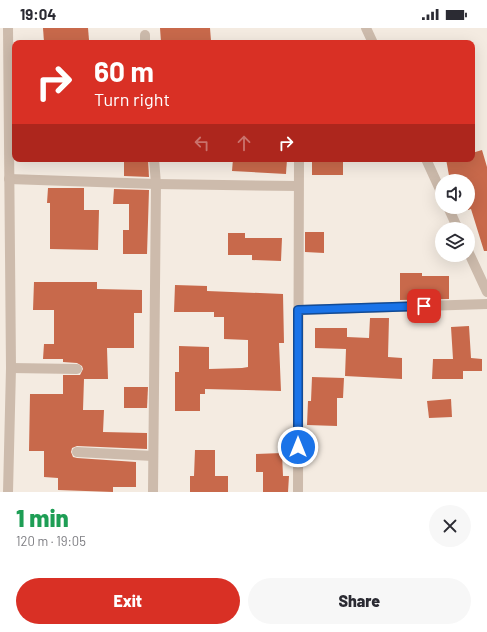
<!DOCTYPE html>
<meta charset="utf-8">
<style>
body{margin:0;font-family:Barlow,sans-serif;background:#f7f7f7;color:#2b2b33;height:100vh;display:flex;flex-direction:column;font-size:15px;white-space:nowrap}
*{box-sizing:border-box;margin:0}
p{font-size:13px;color:#7c7c81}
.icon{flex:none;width:22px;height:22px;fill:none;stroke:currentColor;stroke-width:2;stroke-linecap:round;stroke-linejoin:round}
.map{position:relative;height:464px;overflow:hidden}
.sheet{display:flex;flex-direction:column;background:#fff;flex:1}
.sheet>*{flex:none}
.hud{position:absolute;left:12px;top:12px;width:463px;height:122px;border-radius:8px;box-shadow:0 4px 16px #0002;background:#d93025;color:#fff;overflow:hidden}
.controls{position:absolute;left:435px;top:146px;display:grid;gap:8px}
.controls a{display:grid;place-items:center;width:40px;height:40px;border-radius:50%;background:#fff;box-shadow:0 4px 16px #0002;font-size:20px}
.pin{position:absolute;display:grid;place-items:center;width:34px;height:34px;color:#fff;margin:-17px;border-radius:8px;box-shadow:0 2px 6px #0006}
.me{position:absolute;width:44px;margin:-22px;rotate:0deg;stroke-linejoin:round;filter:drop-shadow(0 0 3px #0008)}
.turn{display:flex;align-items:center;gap:14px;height:84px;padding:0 16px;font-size:18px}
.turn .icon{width:52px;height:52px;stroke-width:2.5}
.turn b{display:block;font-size:28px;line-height:34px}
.lanes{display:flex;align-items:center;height:38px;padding:0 16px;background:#0003;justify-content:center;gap:20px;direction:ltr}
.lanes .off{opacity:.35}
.round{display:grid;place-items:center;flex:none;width:42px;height:42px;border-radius:21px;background:#f7f7f7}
.summary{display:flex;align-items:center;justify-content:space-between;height:68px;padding:0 16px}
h1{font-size:24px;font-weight:800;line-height:30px;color:#1e9e55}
.cta{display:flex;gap:8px;margin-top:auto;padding:8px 16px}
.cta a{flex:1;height:46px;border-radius:24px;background:#d93025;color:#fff;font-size:16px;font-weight:800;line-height:46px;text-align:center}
.cta a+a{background:#f7f7f7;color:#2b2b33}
.status{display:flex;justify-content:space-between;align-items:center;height:28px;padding:0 20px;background:#fff;direction:ltr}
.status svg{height:11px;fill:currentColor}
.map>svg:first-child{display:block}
.building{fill:#c8694b}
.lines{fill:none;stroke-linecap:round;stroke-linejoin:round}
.minor{stroke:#cdbbac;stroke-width:10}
.route-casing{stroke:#114b97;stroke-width:10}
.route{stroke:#1a73e8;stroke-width:7}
</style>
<div class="status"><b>19:04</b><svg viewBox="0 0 49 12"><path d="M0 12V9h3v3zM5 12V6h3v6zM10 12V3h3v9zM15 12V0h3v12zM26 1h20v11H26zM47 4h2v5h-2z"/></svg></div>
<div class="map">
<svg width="487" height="464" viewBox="0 0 487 464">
<rect width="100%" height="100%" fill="#f4ebe1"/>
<g class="building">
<path d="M43,0H88L89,12L44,14Z"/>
<path d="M160,0H210L211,13L195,14L194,12L161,14Z"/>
<path d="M482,122L487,139V223H484L471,181L468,182V153H450L446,131H472V125Z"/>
<path d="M124,131H148L149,149L124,148Z"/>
<path d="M233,131H287L286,146L232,143Z"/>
<rect x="312" y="131" width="31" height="16"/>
<path d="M48,160H84V182H99L98,222L50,221V175H47Z"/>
<path d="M114,161L149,162L147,226H123V202H129V176H113Z"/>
<path d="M305,204H324V225L305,224Z"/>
<path d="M228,205H245V210H282L281,233L252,232V227H228Z"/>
<path d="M400,245H422V248H449V271L400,272Z"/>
<path d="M34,254H97V261L142,262V285H134V320H107L108,351H84L83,382H104L103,404L147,405V421L77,418L72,420L71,424L73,429L77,430L136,434V459H113V464L58,462V450L44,449V423H29L30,366H63V347H80L83,341L82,338L77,335L63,334V331H43L44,316H54V282H33Z"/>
<path d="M175,257L207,258V263L283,266L284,315H279L281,363L205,361V366H200V383H175V344H179V318L209,319V341L242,340L248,339V312L224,311V289H214V284H174Z"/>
<path d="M370,290H389L388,329L402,330V351L345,348L346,321L315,320V300H347V309L369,310Z"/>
<path d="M469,298L471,330L482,331V343H463V351H432L433,331H453L451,299Z"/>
<path d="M312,349L344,350L343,370H337V398L307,397L308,373H311Z"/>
<path d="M124,359H148L147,380H124Z"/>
<path d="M451,371L452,389L429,390L427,373Z"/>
<path d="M195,422H215V448H228V464H190V448H194Z"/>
<path d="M282,425L283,448H289L288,464H263V444H256V426Z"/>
</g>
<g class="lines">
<g class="minor">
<path d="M366,0L373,15"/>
<path d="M145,7V15"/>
<path d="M426,131L442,166"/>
<path d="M9,151L156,156L298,158"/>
<path d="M448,179L458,201"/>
<path d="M468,223L487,264"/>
<path d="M298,282L487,276"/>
<path d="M11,340L77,341"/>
<path d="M77,424L153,428"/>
<path d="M8,464L11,340L8,0"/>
<path d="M153,464L156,156L154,131"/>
<path d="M298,464L299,131"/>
</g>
</g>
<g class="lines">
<defs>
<path id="route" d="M298,419V282L424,278"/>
</defs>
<use href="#route" class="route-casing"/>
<use href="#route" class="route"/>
</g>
</svg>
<div class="controls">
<a><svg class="icon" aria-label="sound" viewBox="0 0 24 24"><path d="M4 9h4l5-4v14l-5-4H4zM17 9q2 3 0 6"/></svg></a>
<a><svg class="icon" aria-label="layers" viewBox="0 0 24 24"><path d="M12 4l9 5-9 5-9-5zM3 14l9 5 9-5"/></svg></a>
</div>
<div class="pin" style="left:424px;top:278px;background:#d93025"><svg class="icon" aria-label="arrive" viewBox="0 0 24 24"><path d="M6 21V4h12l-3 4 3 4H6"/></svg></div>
<svg class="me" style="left:298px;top:419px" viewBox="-20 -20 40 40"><circle r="17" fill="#1a73e8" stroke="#fff" stroke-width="3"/><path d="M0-11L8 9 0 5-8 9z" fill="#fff"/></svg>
<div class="hud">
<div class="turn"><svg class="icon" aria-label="right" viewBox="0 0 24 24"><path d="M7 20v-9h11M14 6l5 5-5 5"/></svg><div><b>60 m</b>Turn right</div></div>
<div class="lanes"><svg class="icon off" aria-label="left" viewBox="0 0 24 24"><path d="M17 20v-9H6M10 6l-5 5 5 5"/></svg><svg class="icon off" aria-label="ahead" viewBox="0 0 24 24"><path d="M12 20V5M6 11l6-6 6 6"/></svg><svg class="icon" aria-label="right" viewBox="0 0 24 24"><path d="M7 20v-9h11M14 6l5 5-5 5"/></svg></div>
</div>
</div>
<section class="sheet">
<div class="summary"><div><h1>1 min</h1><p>120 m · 19:05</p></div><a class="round"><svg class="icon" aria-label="close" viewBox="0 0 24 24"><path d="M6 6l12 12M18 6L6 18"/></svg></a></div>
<div class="cta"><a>Exit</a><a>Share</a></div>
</section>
